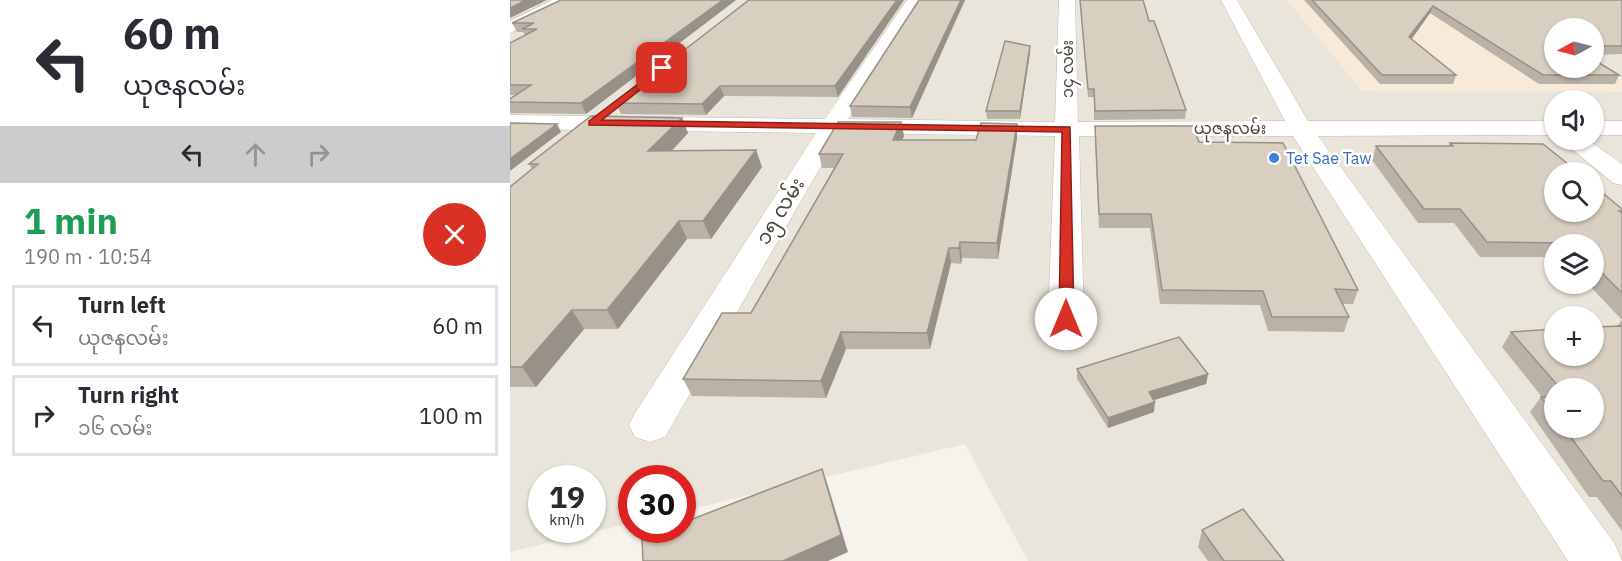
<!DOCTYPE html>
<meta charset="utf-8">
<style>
body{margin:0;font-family:"IBM Plex Sans","Noto Sans Myanmar",sans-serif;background:#f2f2f3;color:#2b2b33;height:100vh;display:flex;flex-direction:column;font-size:22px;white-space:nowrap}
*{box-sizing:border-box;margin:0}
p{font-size:20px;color:#7c7c81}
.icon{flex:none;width:33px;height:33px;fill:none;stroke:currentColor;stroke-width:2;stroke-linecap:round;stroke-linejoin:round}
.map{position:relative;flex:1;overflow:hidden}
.details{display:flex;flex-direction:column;background:#fff;width:510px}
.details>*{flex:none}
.hud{background:#fff;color:#2b2b33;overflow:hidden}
.needle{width:39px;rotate:263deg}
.buttons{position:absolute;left:1034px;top:18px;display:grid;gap:12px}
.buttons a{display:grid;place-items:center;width:60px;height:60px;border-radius:50%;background:#fff;box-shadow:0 2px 4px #0004;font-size:30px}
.speed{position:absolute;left:18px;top:465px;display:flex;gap:12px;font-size:30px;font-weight:700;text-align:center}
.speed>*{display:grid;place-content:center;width:78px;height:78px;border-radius:50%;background:#fff;box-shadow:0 2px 4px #0004;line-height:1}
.speed small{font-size:15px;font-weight:400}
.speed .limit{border:9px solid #d22;background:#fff;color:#111}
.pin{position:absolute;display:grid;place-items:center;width:51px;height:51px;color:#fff;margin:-26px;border-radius:12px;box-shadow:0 3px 9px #0006}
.me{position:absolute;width:66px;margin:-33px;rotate:0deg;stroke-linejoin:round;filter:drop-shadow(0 0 4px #0008)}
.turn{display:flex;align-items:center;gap:21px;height:126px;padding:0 24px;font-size:27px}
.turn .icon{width:78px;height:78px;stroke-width:2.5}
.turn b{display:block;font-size:42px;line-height:51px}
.lanes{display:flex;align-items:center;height:57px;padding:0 24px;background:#0003;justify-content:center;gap:30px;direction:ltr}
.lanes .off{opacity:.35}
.round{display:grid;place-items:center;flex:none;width:63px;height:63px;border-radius:32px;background:#f2f2f3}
.head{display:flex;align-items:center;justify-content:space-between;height:102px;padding:0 24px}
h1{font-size:36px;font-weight:700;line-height:45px;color:#1e9e55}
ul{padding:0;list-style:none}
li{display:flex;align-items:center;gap:18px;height:81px;margin:0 12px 9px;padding:0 12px;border:3px solid #e1e1e2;border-radius:0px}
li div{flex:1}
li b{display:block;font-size:22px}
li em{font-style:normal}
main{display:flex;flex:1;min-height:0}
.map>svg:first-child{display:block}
.residential{fill:#eae5da;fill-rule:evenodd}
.commercial{fill:#f7ead8}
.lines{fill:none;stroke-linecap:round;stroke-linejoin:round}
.minor-casing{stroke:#c2bbae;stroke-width:1}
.minor{fill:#fff;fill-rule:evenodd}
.wall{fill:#bab2a6;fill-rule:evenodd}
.shaded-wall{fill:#979187}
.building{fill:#d8cfc1;stroke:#979187;stroke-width:1.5}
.route{fill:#d93025;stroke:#8d1f18;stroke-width:1.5}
.shop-dot{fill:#3f7fe0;stroke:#fff;stroke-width:2}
.labels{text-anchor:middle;stroke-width:5;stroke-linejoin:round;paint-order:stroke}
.far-street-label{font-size:16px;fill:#4b4439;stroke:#fff}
.far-shop-label{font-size:16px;fill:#366cbe;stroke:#fff;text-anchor:start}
.street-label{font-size:20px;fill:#4b4439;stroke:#fff}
</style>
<main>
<section class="details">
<div class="hud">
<div class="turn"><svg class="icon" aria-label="left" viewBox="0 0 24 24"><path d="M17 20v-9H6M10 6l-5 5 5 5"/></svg><div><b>60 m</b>ယုဇနလမ်း</div></div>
<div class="lanes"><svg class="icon" aria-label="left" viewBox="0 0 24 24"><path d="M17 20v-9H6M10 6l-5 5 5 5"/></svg><svg class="icon off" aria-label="ahead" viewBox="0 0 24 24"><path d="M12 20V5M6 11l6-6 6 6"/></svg><svg class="icon off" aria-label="right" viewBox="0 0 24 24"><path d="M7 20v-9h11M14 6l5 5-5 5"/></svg></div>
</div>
<div class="head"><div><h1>1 min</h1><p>190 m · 10:54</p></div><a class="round" style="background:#d93025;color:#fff"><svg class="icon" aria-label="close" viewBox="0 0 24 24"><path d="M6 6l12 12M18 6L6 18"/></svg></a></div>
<ul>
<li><svg class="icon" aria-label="left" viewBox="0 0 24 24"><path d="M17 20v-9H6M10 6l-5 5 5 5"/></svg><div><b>Turn left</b><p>ယုဇနလမ်း</p></div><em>60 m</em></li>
<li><svg class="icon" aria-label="right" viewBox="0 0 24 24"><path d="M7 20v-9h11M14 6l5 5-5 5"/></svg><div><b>Turn right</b><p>၁၆ လမ်း</p></div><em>100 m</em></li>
</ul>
</section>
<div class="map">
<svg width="1112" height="561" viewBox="0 0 1112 561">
<rect width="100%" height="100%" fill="#f6f3ec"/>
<path class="residential" d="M0,0H1112V561H518L455,444L173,511L172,478H122L121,523L0,552ZM1044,28H1083V68H1044ZM1044,100H1083V140H1044ZM1044,172H1083V212H1044ZM1044,244H1083V284H1044ZM1044,316H1083V356H1044ZM1044,388H1083V428H1044ZM32,478H82V530H32Z"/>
<path class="commercial" d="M777,0H983L1044,68H1083V61L1112,79V92L852,91Z"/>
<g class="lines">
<defs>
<g id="minor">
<path d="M42,0H62L60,3L0,33V21Z"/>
<path d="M397,0H413L338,119L545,122L549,0H565L568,122L775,121L711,0H727L798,121H1044V135L808,136L1105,544L1112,561H1058L783,136H569L574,319L569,327L556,331L543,327L538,319L545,136L330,133L155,437L140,442L125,437L119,425L125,413L306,133L0,129V115L315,119Z"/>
<rect x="1083" y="121" width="29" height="14"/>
<path d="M1051,140H1078L1112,164V185L1103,183Z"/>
</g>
</defs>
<use href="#minor" class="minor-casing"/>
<use href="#minor" class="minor"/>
</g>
<g class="wall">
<path d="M51,0H226L76,114L0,113V99L5,95H0V43L15,35L13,32H7L2,23Z"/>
<path d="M394,0L328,97L214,96L196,115L111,114L106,103Z"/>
<path d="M409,0H455L402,118L342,117L340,106Z"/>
<path d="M570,0H633L639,21L676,110L675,119L584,120V97H578Z"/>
<path d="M794,0H1112V54L1083,55V28H1044V68L1109,75L1105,84H1029L920,13L902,39L946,75L943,84H870Z"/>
<path d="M520,46V53L510,119H477L476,111Z"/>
<path d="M172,118L178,133L162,151L252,167L201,239H177L108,329H74L26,387H0V187L22,169L19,164Z"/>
<path d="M391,122L394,136L392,140H466L507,124V138L488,259L452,258L451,264L441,263L420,349H336L316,398L182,396L173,379L241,313L324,168H312L309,154Z"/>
<path d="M585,126L689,142L848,290L843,304H832L839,317L834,332L758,331L750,305L650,304L640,228H589L585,138Z"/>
<path d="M940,143L1112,209V531L1087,497H1079L1020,412L1031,397H1032L992,347L1001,332L1107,326L1112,320L1078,284H1083V244H1044V257H970L944,223H908L862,160L866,146H938ZM1044,388H1083V428H1044Z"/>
<path d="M567,369L698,374L696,384L644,400V412L598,428L567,379Z"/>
<path d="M692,530L774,561H698L688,547Z"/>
</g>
<g class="shaded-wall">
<path d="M16,0H37L0,18V8Z"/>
<path d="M213,0H226L76,114L71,103Z"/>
<path d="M387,0H394L328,97L325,86Z"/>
<path d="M451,0H455L402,118L400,107Z"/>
<path d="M923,6L920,13L897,45L899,37Z"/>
<path d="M520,46V53L510,119V111Z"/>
<path d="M210,86L214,96L196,115L192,104Z"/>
<path d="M172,118L178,133L146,167L138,151Z"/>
<path d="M391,122L394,136L385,154L383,140Z"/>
<path d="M47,124L51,132L0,171V159Z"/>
<path d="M507,124V138L488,259L487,243Z"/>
<path d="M246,150L252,167L201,239L193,221Z"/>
<path d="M169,221L177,239L108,329L97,310Z"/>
<path d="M450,242L452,258L451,264L449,248Z"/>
<path d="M439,248L441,263L420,349L417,333Z"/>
<path d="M62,310L74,329L26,387L12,367Z"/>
<path d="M331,332L336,349L316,398L311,381Z"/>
<path d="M698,374L696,384L638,402L639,392Z"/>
<path d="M645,402L644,412L598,428V418Z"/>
<path d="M312,469L318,486L338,552L318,561H273Z"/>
</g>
<g class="building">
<path d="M0,0H16L0,8Z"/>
<path d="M51,0H213L71,103L0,102V99L21,85H0V43L27,29H12L24,23H2Z"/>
<path d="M239,0H387L325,86H210L192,104L106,103Z"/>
<path d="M409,0H451L400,107L340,106Z"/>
<path d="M570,0H633L639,21H644L676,110L585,111L584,89H578Z"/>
<path d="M802,0H1112V46H1083V28H1044V68H1083V59L1109,75H1033L923,6L899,37L946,75H872Z"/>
<path d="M495,41L520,46L510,111H476Z"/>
<path d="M81,116L172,118L138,151L246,150L193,221H169L97,310H62L12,367H0V187L28,164H19Z"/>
<path d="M328,122H391L383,140H466L471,123L507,124L487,243L450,242L449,248H439L417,333L331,332L311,381L173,379L212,313H241L333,154H309Z"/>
<path d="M0,123L47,124L0,159Z"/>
<path d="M585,126H683L689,142L773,143L848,290L825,289L839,317H762L753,291L652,290L641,214H589Z"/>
<path d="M940,143L1033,144L1068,172H1044V212H1083V185L1112,209V211H1109L1112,213V293L1083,264V244H1064L1063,243L977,242L950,209H914L866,146H943Z"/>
<path d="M1112,326V496L1101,481H1093L1054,428H1083V388H1050L1001,332L1044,329V356H1083V327Z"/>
<path d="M669,337L698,374L639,392L645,402L598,418L567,369Z"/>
<path d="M1031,397H1044V414Z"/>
<path d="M312,469L331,535L273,561H133L132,539L156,530H172V523Z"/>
<path d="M733,509L774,561H714L692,530Z"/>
</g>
<path class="route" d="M152,66L156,68L155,70L92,120L560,127L564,319L561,322L556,324L549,319L552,132L79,125V121Z"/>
<circle class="shop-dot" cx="764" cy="158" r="6"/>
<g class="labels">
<g class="far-street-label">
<text transform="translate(557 69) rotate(-90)" y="6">၁၄ လမ်း</text>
<text x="720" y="134">ယုဇနလမ်း</text>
</g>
<g class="far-shop-label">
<text x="776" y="164">Tet Sae Taw</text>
</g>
<g class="street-label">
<text transform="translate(270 211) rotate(-59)" y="7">၁၅ လမ်း</text>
</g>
</g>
</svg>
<div class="buttons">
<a><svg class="needle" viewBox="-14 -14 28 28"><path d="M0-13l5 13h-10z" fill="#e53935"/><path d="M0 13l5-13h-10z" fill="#7c7c81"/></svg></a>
<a><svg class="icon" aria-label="sound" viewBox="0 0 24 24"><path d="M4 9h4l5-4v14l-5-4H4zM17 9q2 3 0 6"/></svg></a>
<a><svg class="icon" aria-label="search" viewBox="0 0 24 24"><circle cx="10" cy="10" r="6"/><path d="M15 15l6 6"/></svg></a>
<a><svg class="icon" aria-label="layers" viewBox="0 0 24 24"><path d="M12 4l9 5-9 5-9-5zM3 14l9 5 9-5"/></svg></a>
<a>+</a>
<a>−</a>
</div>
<div class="speed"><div>19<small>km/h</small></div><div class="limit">30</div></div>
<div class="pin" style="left:152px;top:68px;background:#d93025"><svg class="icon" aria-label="arrive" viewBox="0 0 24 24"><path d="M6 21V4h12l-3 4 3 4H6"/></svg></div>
<svg class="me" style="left:556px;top:319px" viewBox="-20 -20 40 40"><circle r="19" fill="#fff"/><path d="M0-13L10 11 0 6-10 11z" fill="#d93025"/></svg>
</div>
</main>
